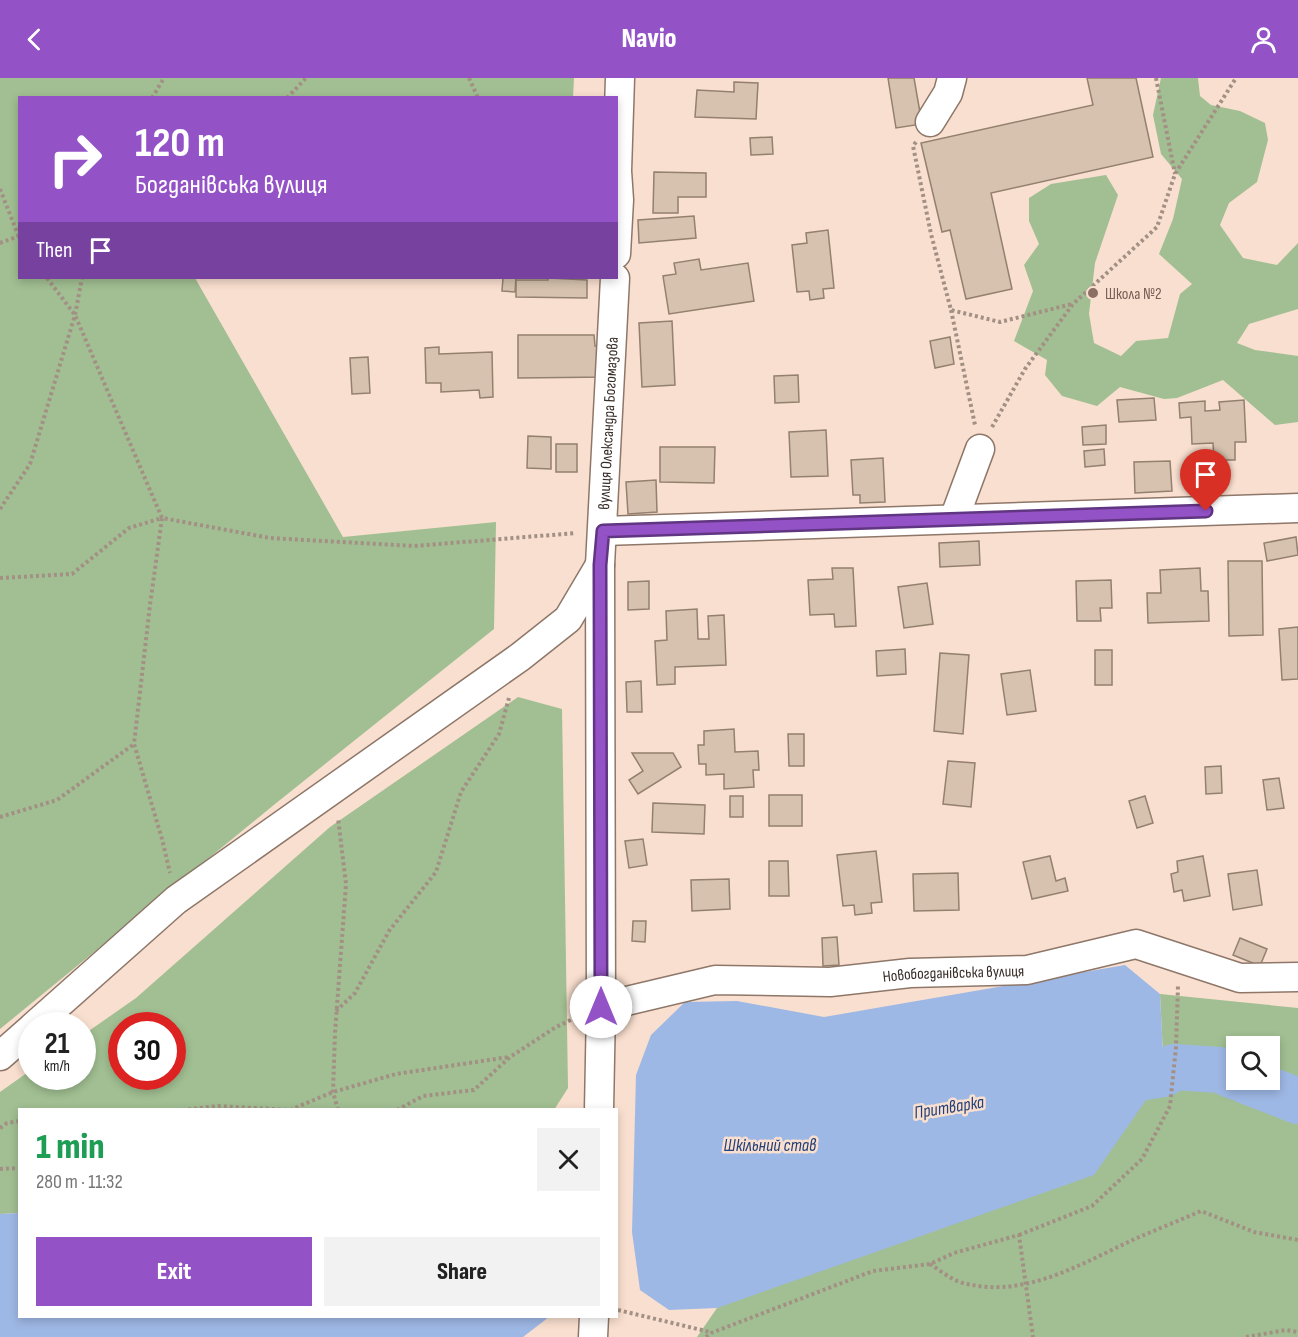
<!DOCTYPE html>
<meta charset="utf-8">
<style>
body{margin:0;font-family:"Sofia Sans Condensed",sans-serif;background:#f2f2f2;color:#222;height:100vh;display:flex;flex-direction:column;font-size:22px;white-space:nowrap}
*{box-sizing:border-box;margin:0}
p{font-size:20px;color:#767676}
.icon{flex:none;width:33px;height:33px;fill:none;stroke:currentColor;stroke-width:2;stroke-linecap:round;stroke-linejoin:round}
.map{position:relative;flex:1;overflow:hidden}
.drawer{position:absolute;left:18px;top:1030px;width:600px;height:210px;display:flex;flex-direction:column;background:#fff;border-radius:0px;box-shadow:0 3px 9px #0003}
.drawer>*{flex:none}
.hud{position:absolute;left:18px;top:18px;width:600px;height:183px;border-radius:0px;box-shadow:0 3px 9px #0003;background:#9452c7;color:#fff;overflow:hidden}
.controls{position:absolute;left:1226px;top:958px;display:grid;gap:12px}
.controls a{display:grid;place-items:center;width:54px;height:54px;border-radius:0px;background:#fff;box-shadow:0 3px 9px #0003;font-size:30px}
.speed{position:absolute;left:18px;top:934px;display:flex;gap:12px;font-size:30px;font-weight:700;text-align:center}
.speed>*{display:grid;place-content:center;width:78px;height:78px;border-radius:50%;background:#fff;box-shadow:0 3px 9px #0003;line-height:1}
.speed small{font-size:15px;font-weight:400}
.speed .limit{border:9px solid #d22;background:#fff;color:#111}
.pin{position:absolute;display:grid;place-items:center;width:51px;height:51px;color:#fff;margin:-62px -26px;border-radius:50% 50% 50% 0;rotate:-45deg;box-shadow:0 0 6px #0007}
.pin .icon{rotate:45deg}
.me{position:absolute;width:66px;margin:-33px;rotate:0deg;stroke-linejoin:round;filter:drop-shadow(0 0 4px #0008)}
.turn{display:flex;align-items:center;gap:21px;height:126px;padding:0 18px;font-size:27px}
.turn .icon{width:78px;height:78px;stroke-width:2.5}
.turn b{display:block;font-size:42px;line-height:51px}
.then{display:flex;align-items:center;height:57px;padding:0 18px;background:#0003;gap:12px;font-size:22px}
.round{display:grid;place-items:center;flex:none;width:63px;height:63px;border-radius:0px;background:#f2f2f2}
.headline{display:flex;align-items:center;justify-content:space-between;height:102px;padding:0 18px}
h1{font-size:36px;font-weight:800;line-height:45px;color:#1e9e55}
.button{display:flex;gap:12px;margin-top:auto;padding:12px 18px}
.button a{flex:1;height:69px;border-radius:0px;background:#9452c7;color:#fff;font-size:24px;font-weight:800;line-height:69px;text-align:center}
.button a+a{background:#f2f2f2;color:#222}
header{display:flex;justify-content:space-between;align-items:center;height:78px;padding:0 18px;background:#9452c7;color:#fff;font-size:27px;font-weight:800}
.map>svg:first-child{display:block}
.forest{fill:#a1bf92;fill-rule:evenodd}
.water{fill:#9eb8e5}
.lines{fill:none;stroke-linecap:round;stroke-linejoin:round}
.river{stroke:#9eb8e5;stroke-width:46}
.building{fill:#d6c2ae;stroke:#93806e;stroke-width:1.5}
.minor-casing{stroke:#8e7769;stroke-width:31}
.path{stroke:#a39085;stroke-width:4;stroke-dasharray:3 3;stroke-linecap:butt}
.minor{stroke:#fff;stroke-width:28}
.route-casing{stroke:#603581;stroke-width:15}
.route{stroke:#9452c7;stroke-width:10}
.education-dot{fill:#8d6e63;stroke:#f9dfcf;stroke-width:2}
.labels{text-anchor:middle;stroke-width:5;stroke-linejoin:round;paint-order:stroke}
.education-label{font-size:16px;fill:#785e54;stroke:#f9dfcf;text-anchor:start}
.street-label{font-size:16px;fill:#382e28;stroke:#f9dfcf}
.water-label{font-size:18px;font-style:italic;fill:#224178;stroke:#f9dfcf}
</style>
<header><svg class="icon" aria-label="back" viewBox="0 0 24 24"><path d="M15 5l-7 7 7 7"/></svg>Navio<svg class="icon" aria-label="person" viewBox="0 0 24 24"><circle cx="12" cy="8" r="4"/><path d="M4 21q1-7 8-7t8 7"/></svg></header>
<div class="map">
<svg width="1298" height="1259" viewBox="0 0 1298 1259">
<rect width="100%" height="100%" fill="#f9dfcf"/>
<g class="forest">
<path d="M0,0H574L573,20H20V200H195L343,459L496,444L494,551L275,726L0,951Z"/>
<path d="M1161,0H1198L1200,18L1211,27L1240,33L1265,45L1268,62L1257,104L1229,125L1220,147L1243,180L1277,187L1298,165V231L1249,246L1237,265L1255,272L1298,278V344L1275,347L1223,302L1177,320L1164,321L1120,309L1097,328L1062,318L1045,297L1047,282L1014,263L1033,213L1024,187L1039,166L1029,143V120L1051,106L1106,97L1118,117L1095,185L1089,236L1094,265L1121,278L1136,263L1168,260L1180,216L1192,206L1159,176L1173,141L1182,101L1161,76L1153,37Z"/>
<path d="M518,619L562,631L568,1010L554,1032H20L19,1135L0,1136V1014L31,992L32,999H82L83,957L136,920L330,749ZM122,948H172V999H122Z"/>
<path d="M1160,916L1298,930V1259H697L717,1230L1164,996ZM1236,969H1269V1002H1236Z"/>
</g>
<g class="water">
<path d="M1125,887L1160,916L1164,996L1094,1097L717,1230L669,1232L640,1212L632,1154L636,997L651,957L685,924L737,923L824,939Z"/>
<path d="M19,1135L20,1239H549L523,1259H0V1136Z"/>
</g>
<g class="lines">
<g class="river">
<path d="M1244,1002L1298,1023"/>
<path d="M1100,1006L1164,996L1174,989L1219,992L1236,999"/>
</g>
</g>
<g class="building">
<path d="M888,0H914L922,46L896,50Z"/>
<path d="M1087,0H1136L1153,79L991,115L1012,211L966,221L950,152L942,154L921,65L1093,27Z"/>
<path d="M734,4L758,5L756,41L695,39L697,12L734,14Z"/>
<path d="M772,59L773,76L751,77L750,60Z"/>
<path d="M654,94L706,95V119H678V135H653Z"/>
<path d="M694,138L696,160L639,165L638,142Z"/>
<path d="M828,152L834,210L823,211L824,220L810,222L809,213L797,214L792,167L807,165L806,155Z"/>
<path d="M699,181L701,192L748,185L754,223L669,236L663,198L676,196L674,185Z"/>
<path d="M503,200H516L515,214L502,213Z"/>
<path d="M548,200L587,202V220L516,219V202H548Z"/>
<path d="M672,243L675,307L642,309L639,245Z"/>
<path d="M518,257H594L595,268H608V299L518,300Z"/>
<path d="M950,259L954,286L935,290L930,263Z"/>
<path d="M439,269V276L492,274L493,319L480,320L479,312L441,314V305H426L425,270Z"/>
<path d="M368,279L370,315L352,316L350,280Z"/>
<path d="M798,297L799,324L775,325L774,298Z"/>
<path d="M1154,320L1156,342L1119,344L1117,322Z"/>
<path d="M1244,322L1246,364H1235V382H1214L1213,365L1192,366L1191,339L1180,340L1179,325L1205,323V333L1220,332L1219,324Z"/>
<path d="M1106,347V366L1083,367L1082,349Z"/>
<path d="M826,352L828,398L791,399L789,354Z"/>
<path d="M528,358L551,359V391L527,390Z"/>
<rect x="556" y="366" width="21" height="28"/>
<path d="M660,369H715L714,405L660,404Z"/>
<path d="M1104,371L1105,387L1085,389L1084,373Z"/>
<path d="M883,380L885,424L860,425V417H853L851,382Z"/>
<path d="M1170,383L1172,413L1135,415L1134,384Z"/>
<path d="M656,402L657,434L628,436L626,404Z"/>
<path d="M1296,459L1298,477L1267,483L1264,465Z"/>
<path d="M979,463L980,487L940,489L939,465Z"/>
<path d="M1228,483H1262L1263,557L1229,558Z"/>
<path d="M832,490H853L856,548L835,549L834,536L810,537L808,502L833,501Z"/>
<path d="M1200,490L1201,513H1208L1209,543L1148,545L1147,515H1161L1160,492Z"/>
<path d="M1111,502L1112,530H1100L1101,543H1077L1076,503Z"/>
<path d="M649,503V531L628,532V504Z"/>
<path d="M927,505L933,546L904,550L898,509Z"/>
<path d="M697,531L698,561H709L708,538L724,537L726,587L675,589V606L657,607L655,563L667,562L666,533Z"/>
<path d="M1298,549V601L1282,602L1279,551Z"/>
<path d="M905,571L906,596L877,598L876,573Z"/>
<rect x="1095" y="572" width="17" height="35"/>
<path d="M940,575L969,577L963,656L934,653Z"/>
<path d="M1030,592L1036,633L1007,637L1001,596Z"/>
<path d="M641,603L642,634H627L626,604Z"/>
<path d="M734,651L735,674L758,673L759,692H753L754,709L724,711V696L706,697V686H699L698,667H704V653Z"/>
<path d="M788,656H804V688H789Z"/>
<path d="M632,675H673L681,689L638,716L629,702L643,693Z"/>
<path d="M948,683L975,685L971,729L943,726Z"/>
<path d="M1221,688L1222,715L1206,716L1205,689Z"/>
<path d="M1279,700L1284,730L1267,732L1263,702Z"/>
<rect x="769" y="717" width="33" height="31"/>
<rect x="730" y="718" width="13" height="21"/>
<path d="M1145,718L1153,745L1137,750L1129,723Z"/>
<path d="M653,725L705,727L704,756L652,754Z"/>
<path d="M643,761L647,787L629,790L625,763Z"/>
<path d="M876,773L882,824L871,825L872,835L855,837L854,827L843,828L837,777Z"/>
<path d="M1050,778L1056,803L1065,800L1068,813L1032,821L1023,784Z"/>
<path d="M1203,778L1210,818L1184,823L1182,812L1174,814L1171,796L1178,794L1177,783Z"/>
<path d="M769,783H788L789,818H769Z"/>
<path d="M1257,792L1262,827L1233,832L1228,796Z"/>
<path d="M958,795L959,832L914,833L913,796Z"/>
<path d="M729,801L730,831L692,833L691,802Z"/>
<path d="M633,843H646L645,864L632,863Z"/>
<path d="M837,859L839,887L823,888L822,860Z"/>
<path d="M1240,860L1267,871L1260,888L1233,877Z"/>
</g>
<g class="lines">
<defs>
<g id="minor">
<path d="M930,44L948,15L952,0"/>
<path d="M616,176L619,122L617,93L620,0"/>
<path d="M954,441L980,371"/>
<path d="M603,453L1298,430"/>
<path id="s1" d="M601,929L715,902L830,904L910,895L1027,892L1136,866L1240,900L1298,899"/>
<path d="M34,948L176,822L520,579L568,541L600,487"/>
<path d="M0,978L32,950"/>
<path id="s2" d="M599,1032L601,929L600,487L615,200"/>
<path d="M593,1259L594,1239"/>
</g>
</defs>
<use href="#minor" class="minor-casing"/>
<g class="path">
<path d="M469,0L478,20"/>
<path d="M1156,0L1175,96"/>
<path d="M152,20L164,0"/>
<path d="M287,20L306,0"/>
<path d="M916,64L913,68L931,156L951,232L1000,244L1072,226"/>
<path d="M0,111L20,162"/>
<path d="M0,165L19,158"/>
<path d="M47,200L75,237L162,440L270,460L414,468L576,455"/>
<path d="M951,232L975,347"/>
<path d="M992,349L1025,291L1073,226L1157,149L1175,96L1236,0"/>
<path d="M0,431L30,386L75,237L82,200"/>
<path d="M0,500L72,496L129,450L162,440L150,527L134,666L162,761L170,795"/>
<path d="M0,739L57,722L134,666"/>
<path d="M336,933L355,915L389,853L436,794L461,714L499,656L509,620"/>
<path d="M182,1032L218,1028L291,1032"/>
<path d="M290,1032L333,1014L396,996L509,979"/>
<path d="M338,1032L333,1014L335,955L346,806L338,740"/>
<path d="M397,1032L423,1018L474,1012L510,979L556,949L573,941"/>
<path d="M0,1050L7,1045L20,1043"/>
<path d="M0,1091L20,1090"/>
<path d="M1019,1157L1092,1128L1142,1081L1170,1028L1176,969L1178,908"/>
<path d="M930,1186C941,1193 954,1204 967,1206C1028,1220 1084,1184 1137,1160C1158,1151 1180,1142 1201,1133L1254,1154L1298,1162"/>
<path d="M618,1232L710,1254"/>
<path d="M706,1259L711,1255L873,1193L930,1186L954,1175L1019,1157L1033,1259"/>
<path d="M1246,1259L1286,1252L1298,1254"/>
</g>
<use href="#minor" class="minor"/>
</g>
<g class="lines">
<defs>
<path id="route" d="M601,929L600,487L603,453L1206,433"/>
</defs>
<use href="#route" class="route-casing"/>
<use href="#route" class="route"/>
</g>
<circle class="education-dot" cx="1093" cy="215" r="6"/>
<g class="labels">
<g class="education-label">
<text x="1105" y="221">Школа №2</text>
</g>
<g class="street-label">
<text dy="6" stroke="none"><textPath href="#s2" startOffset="687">вулиця Олександра Богомазова</textPath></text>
<text dy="6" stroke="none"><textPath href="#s1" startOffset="356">Новобогданівська вулиця</textPath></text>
</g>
<g class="water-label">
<text transform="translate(949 1029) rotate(-9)" y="6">Притварка</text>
<text x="770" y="1073">Шкільний став</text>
</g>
</g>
</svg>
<div class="controls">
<a><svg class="icon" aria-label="search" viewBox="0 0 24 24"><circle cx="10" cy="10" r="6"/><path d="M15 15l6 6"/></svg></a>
</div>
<div class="speed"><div>21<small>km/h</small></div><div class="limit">30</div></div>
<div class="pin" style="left:1206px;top:433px;background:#d93025"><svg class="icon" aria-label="arrive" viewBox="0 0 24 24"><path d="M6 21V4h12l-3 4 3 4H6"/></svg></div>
<svg class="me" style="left:601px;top:929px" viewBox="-20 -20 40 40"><circle r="19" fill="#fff"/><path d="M0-13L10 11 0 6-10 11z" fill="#9452c7"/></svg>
<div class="hud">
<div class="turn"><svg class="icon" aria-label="right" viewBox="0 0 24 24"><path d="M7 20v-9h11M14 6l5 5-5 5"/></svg><div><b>120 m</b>Богданівська вулиця</div></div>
<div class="then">Then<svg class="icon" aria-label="arrive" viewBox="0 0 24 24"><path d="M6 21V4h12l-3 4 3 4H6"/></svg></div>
</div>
<section class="drawer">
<div class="headline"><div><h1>1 min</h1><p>280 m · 11:32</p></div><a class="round"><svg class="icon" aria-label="close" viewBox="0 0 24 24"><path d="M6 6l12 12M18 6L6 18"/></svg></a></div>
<div class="button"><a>Exit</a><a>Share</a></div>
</section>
</div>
